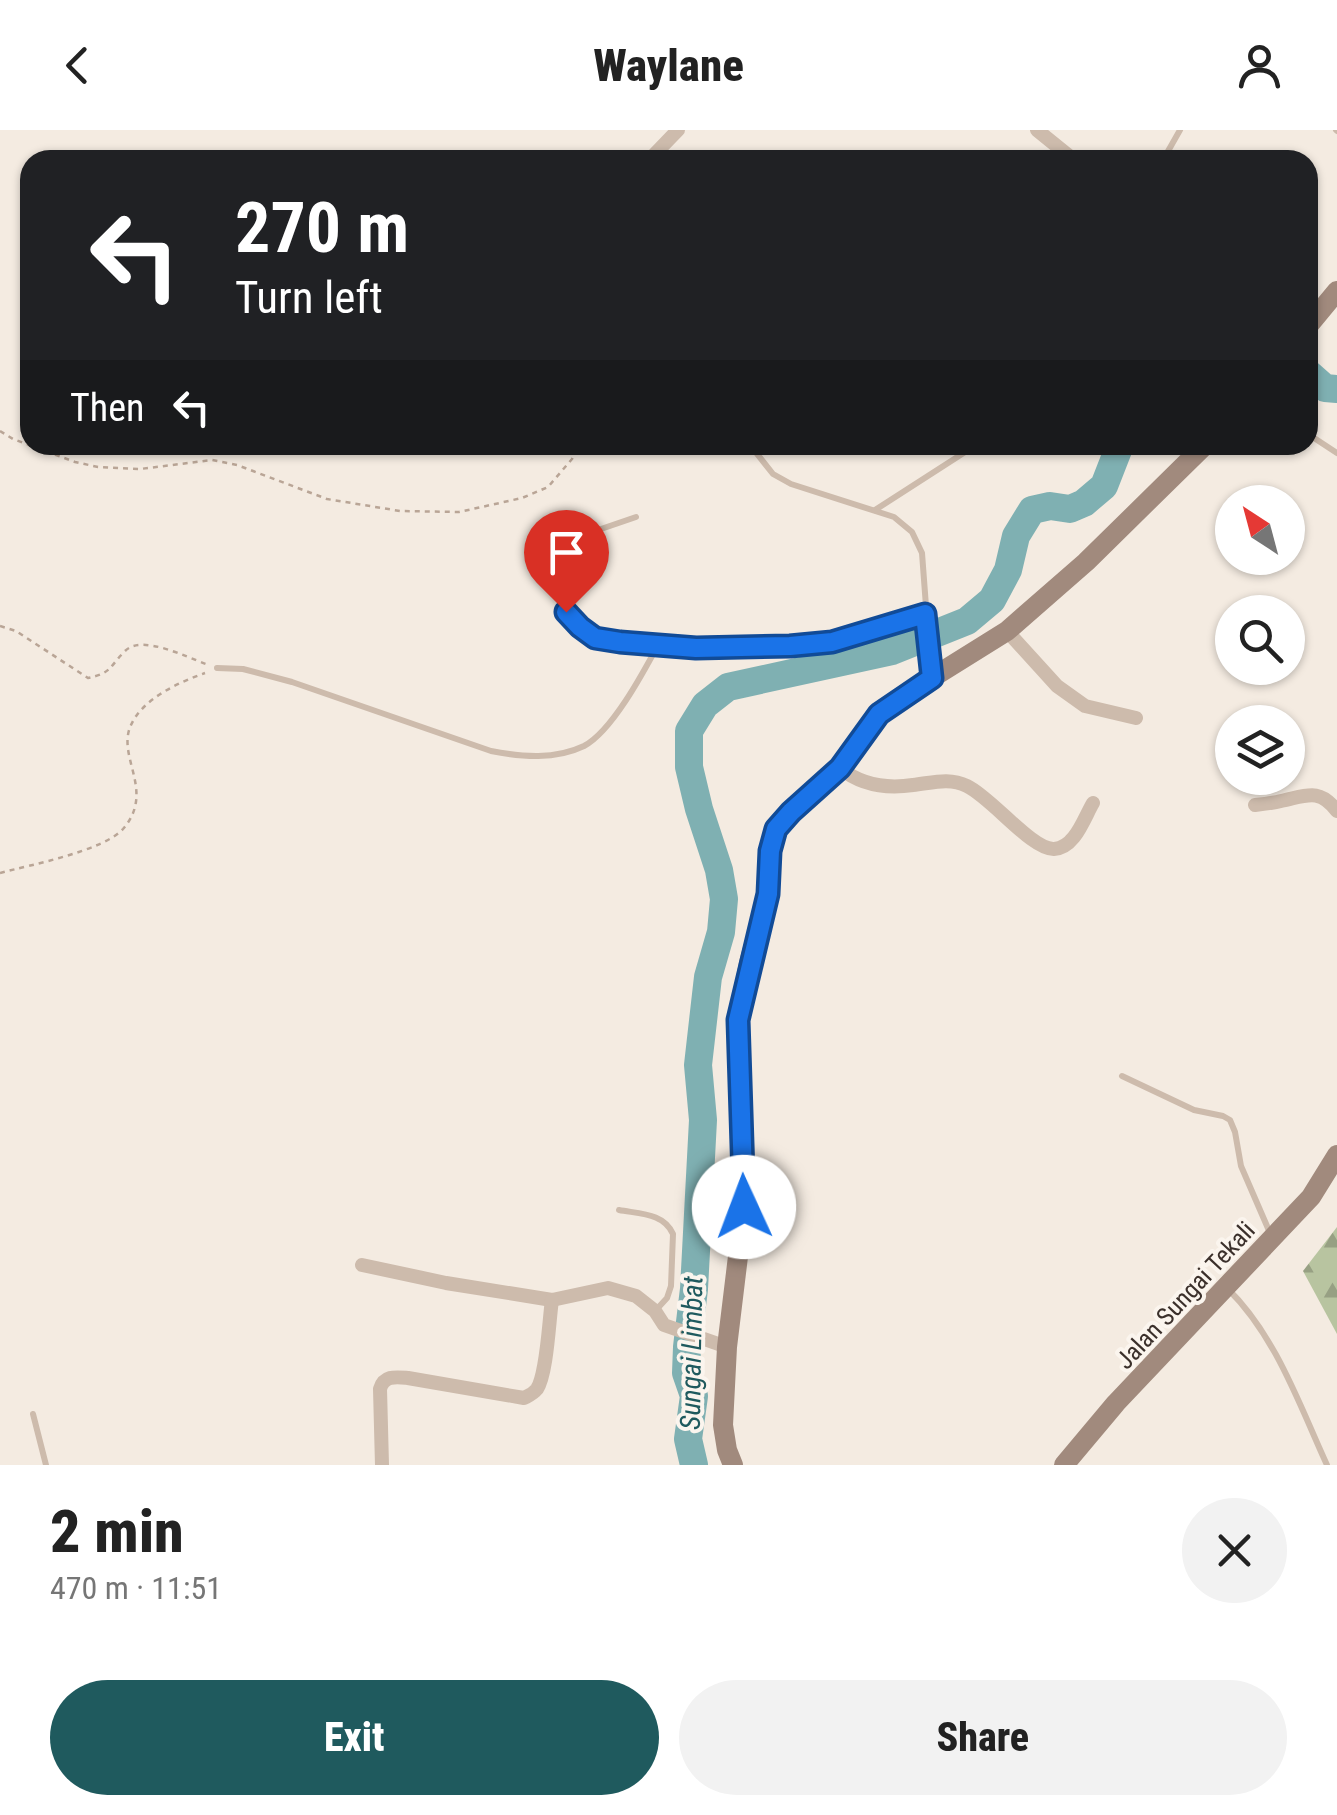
<!DOCTYPE html>
<meta charset="utf-8">
<style>
body{margin:0;font-family:"Roboto Condensed",sans-serif;background:#f2f2f2;color:#222;height:100vh;display:flex;flex-direction:column;font-size:38px;white-space:nowrap}
*{box-sizing:border-box;margin:0}
p{font-size:32px;color:#767676}
.icon{flex:none;width:55px;height:55px;fill:none;stroke:currentColor;stroke-width:2;stroke-linecap:round;stroke-linejoin:round}
.map{position:relative;height:1335px;overflow:hidden}
.panel{display:flex;flex-direction:column;background:#fff;flex:1}
.panel>*{flex:none}
.hud{position:absolute;left:20px;top:20px;width:1298px;height:305px;border-radius:30px;box-shadow:0 2px 8px #0004;background:#202124;color:#fff;overflow:hidden}
.needle{width:65px;rotate:324deg}
.fabs{position:absolute;left:1215px;top:355px;display:grid;gap:20px}
.fabs a{display:grid;place-items:center;width:90px;height:90px;border-radius:50%;background:#fff;box-shadow:0 2px 8px #0004;font-size:50px}
.pin{position:absolute;display:grid;place-items:center;width:85px;height:85px;color:#fff;margin:-102px -42px;border-radius:50% 50% 50% 0;rotate:-45deg;box-shadow:0 0 10px #0007}
.pin .icon{rotate:45deg}
.me{position:absolute;width:110px;margin:-55px;rotate:358deg;stroke-linejoin:round;filter:drop-shadow(0 0 8px #0008)}
.turn{display:flex;align-items:center;gap:35px;height:210px;padding:0 50px;font-size:45px}
.turn .icon{width:130px;height:130px;stroke-width:2.5}
.turn b{display:block;font-size:70px;line-height:85px}
.then{display:flex;align-items:center;height:95px;padding:0 50px;background:#0003;gap:20px;font-size:38px}
.round{display:grid;place-items:center;flex:none;width:105px;height:105px;border-radius:52px;background:#f2f2f2}
.summary{display:flex;align-items:center;justify-content:space-between;height:170px;padding:0 50px}
h1{font-size:60px;font-weight:800;line-height:75px}
.action{display:flex;gap:20px;margin-top:auto;padding:20px 50px}
.action a{flex:1;height:115px;border-radius:60px;background:#1f5a5e;color:#fff;font-size:40px;font-weight:800;line-height:115px;text-align:center}
.action a+a{background:#f2f2f2;color:#222}
header{display:flex;justify-content:space-between;align-items:center;height:130px;padding:0 50px;background:#fff;font-size:45px;font-weight:800}
.map>svg:first-child{display:block}
.forest{fill:url(#forest-firs)}
.lines{fill:none;stroke-linecap:round;stroke-linejoin:round}
.river{stroke:#7fb0b2;stroke-width:28}
.path{stroke:#b9a596;stroke-width:2.5;stroke-dasharray:5 5;stroke-linecap:butt}
.lane{stroke:#cdbbac;stroke-width:6}
.street{stroke:#cdbbac;stroke-width:14}
.secondary{stroke:#a18a7d;stroke-width:20}
.route-casing{stroke:#114b97;stroke-width:25}
.route{stroke:#1a73e8;stroke-width:18}
.labels{text-anchor:middle;stroke-width:8;stroke-linejoin:round;paint-order:stroke}
.street-label{font-size:25px;fill:#3b302b;stroke:#fbf5ee}
.water-label{font-size:28px;font-style:italic;fill:#1f5a5e;stroke:#fbf5ee}
</style>
<header><svg class="icon" aria-label="back" viewBox="0 0 24 24"><path d="M15 5l-7 7 7 7"/></svg>Waylane<svg class="icon" aria-label="person" viewBox="0 0 24 24"><circle cx="12" cy="8" r="4"/><path d="M4 21q1-7 8-7t8 7"/></svg></header>
<div class="map">
<svg width="1337" height="1335" viewBox="0 0 1337 1335">
<defs>
<pattern id="forest-firs" width="22" height="20" patternUnits="userSpaceOnUse" patternTransform="scale(2.5)"><rect width="22" height="20" fill="#b8c4a0"/><path d="M5 1l3.5 6h-7zM16 11l3.5 6h-7z" fill="#97a083"/></pattern>
</defs>
<rect width="100%" height="100%" fill="#f4ebe1"/>
<path class="forest" d="M1337,1097V1204L1303,1141Z"/>
<g class="lines">
<g class="river">
<path d="M1308,243L1325,258L1337,259"/>
<path d="M694,1335L688,1309L694,1266L686,1243L687,1217L694,1159L703,990L698,935L708,847L721,802L724,769L719,740L699,679L689,637V601L705,575L728,557L892,521L967,491L992,470L1008,440L1016,406L1032,380L1050,376L1070,379L1084,373L1104,356L1120,315"/>
</g>
<g class="path">
<path d="M0,301L13,309L75,332L98,337L140,339L212,330L237,335L327,369L400,381L459,382L522,368L548,357L572,329L577,315"/>
<path d="M0,496L16,501L88,548C112,543 109,537 125,521C142,504 186,527 206,534"/>
<path d="M0,743C30,735 103,721 123,699C156,661 116,627 131,595C143,568 180,552 205,543"/>
</g>
<g class="lane">
<path d="M1336,0L1337,1"/>
<path d="M1163,30L1180,0"/>
<path d="M1308,304L1337,323"/>
<path d="M750,315L773,344L791,354L894,387L912,402L922,423L931,543"/>
<path d="M875,380L976,315"/>
<path d="M636,387L601,399L577,417L552,453C562,474 571,496 593,507C610,515 635,513 654,514C710,519 774,521 830,512C861,507 895,495 925,484"/>
<path d="M217,538L243,539L292,552L491,621C522,627 555,630 584,616C612,601 643,543 658,515"/>
<path d="M1122,946L1194,980L1223,986L1230,990L1235,1002L1241,1036L1270,1103"/>
<path d="M619,1080C640,1084 664,1083 673,1104L671,1156L667,1168L656,1180"/>
<path d="M1227,1158C1276,1206 1299,1274 1327,1335"/>
<path d="M33,1284L46,1335"/>
</g>
<g class="street">
<path d="M1037,0L1074,30"/>
<path d="M649,30L678,0"/>
<path d="M1007,501L1057,556L1085,576L1136,588"/>
<path d="M840,638C861,655 886,659 913,655C932,653 949,647 967,656C992,668 1032,720 1054,719C1075,718 1084,688 1093,673"/>
<path d="M1255,675C1264,674 1273,673 1281,671C1306,666 1319,657 1337,681"/>
<path d="M362,1135L446,1153L552,1170L608,1158L636,1166L655,1181L664,1195L727,1217"/>
<path d="M382,1335L380,1259C384,1245 396,1247 408,1248L524,1268C530,1265 533,1264 537,1259C547,1244 549,1190 552,1170"/>
</g>
<g class="secondary">
<path d="M1308,196L1337,161"/>
<path d="M733,1335L727,1320L723,1295L727,1217L744,1077L738,890L749,833L768,764L770,721L777,699L791,682L840,638L879,584L898,569L1007,501L1086,432L1205,315"/>
<path d="M1064,1335L1116,1273L1311,1067L1337,1025"/>
</g>
</g>
<g class="lines">
<defs>
<path id="route" d="M566,482L580,497L595,508L620,512L696,518L790,516L832,512L925,484L932,548L879,584L840,638L791,682L776,699L770,721L768,764L738,890L744,1077"/>
</defs>
<use href="#route" class="route-casing"/>
<use href="#route" class="route"/>
</g>
<g class="labels">
<g class="street-label">
<text transform="translate(1185 1165) rotate(-47)" y="9">Jalan Sungai Tekali</text>
</g>
<g class="water-label">
<text transform="translate(691 1223) rotate(-89)" y="10">Sungai Limbat</text>
</g>
</g>
</svg>
<div class="fabs">
<a><svg class="needle" viewBox="-14 -14 28 28"><path d="M0-13l5 13h-10z" fill="#e53935"/><path d="M0 13l5-13h-10z" fill="#767676"/></svg></a>
<a><svg class="icon" aria-label="search" viewBox="0 0 24 24"><circle cx="10" cy="10" r="6"/><path d="M15 15l6 6"/></svg></a>
<a><svg class="icon" aria-label="layers" viewBox="0 0 24 24"><path d="M12 4l9 5-9 5-9-5zM3 14l9 5 9-5"/></svg></a>
</div>
<div class="pin" style="left:566px;top:482px;background:#d93025"><svg class="icon" aria-label="arrive" viewBox="0 0 24 24"><path d="M6 21V4h12l-3 4 3 4H6"/></svg></div>
<svg class="me" style="left:744px;top:1077px" viewBox="-20 -20 40 40"><circle r="19" fill="#fff"/><path d="M0-13L10 11 0 6-10 11z" fill="#1a73e8"/></svg>
<div class="hud">
<div class="turn"><svg class="icon" aria-label="left" viewBox="0 0 24 24"><path d="M17 20v-9H6M10 6l-5 5 5 5"/></svg><div><b>270 m</b>Turn left</div></div>
<div class="then">Then<svg class="icon" aria-label="left" viewBox="0 0 24 24"><path d="M17 20v-9H6M10 6l-5 5 5 5"/></svg></div>
</div>
</div>
<section class="panel">
<div class="summary"><div><h1>2 min</h1><p>470 m · 11:51</p></div><a class="round"><svg class="icon" aria-label="close" viewBox="0 0 24 24"><path d="M6 6l12 12M18 6L6 18"/></svg></a></div>
<div class="action"><a>Exit</a><a>Share</a></div>
</section>
